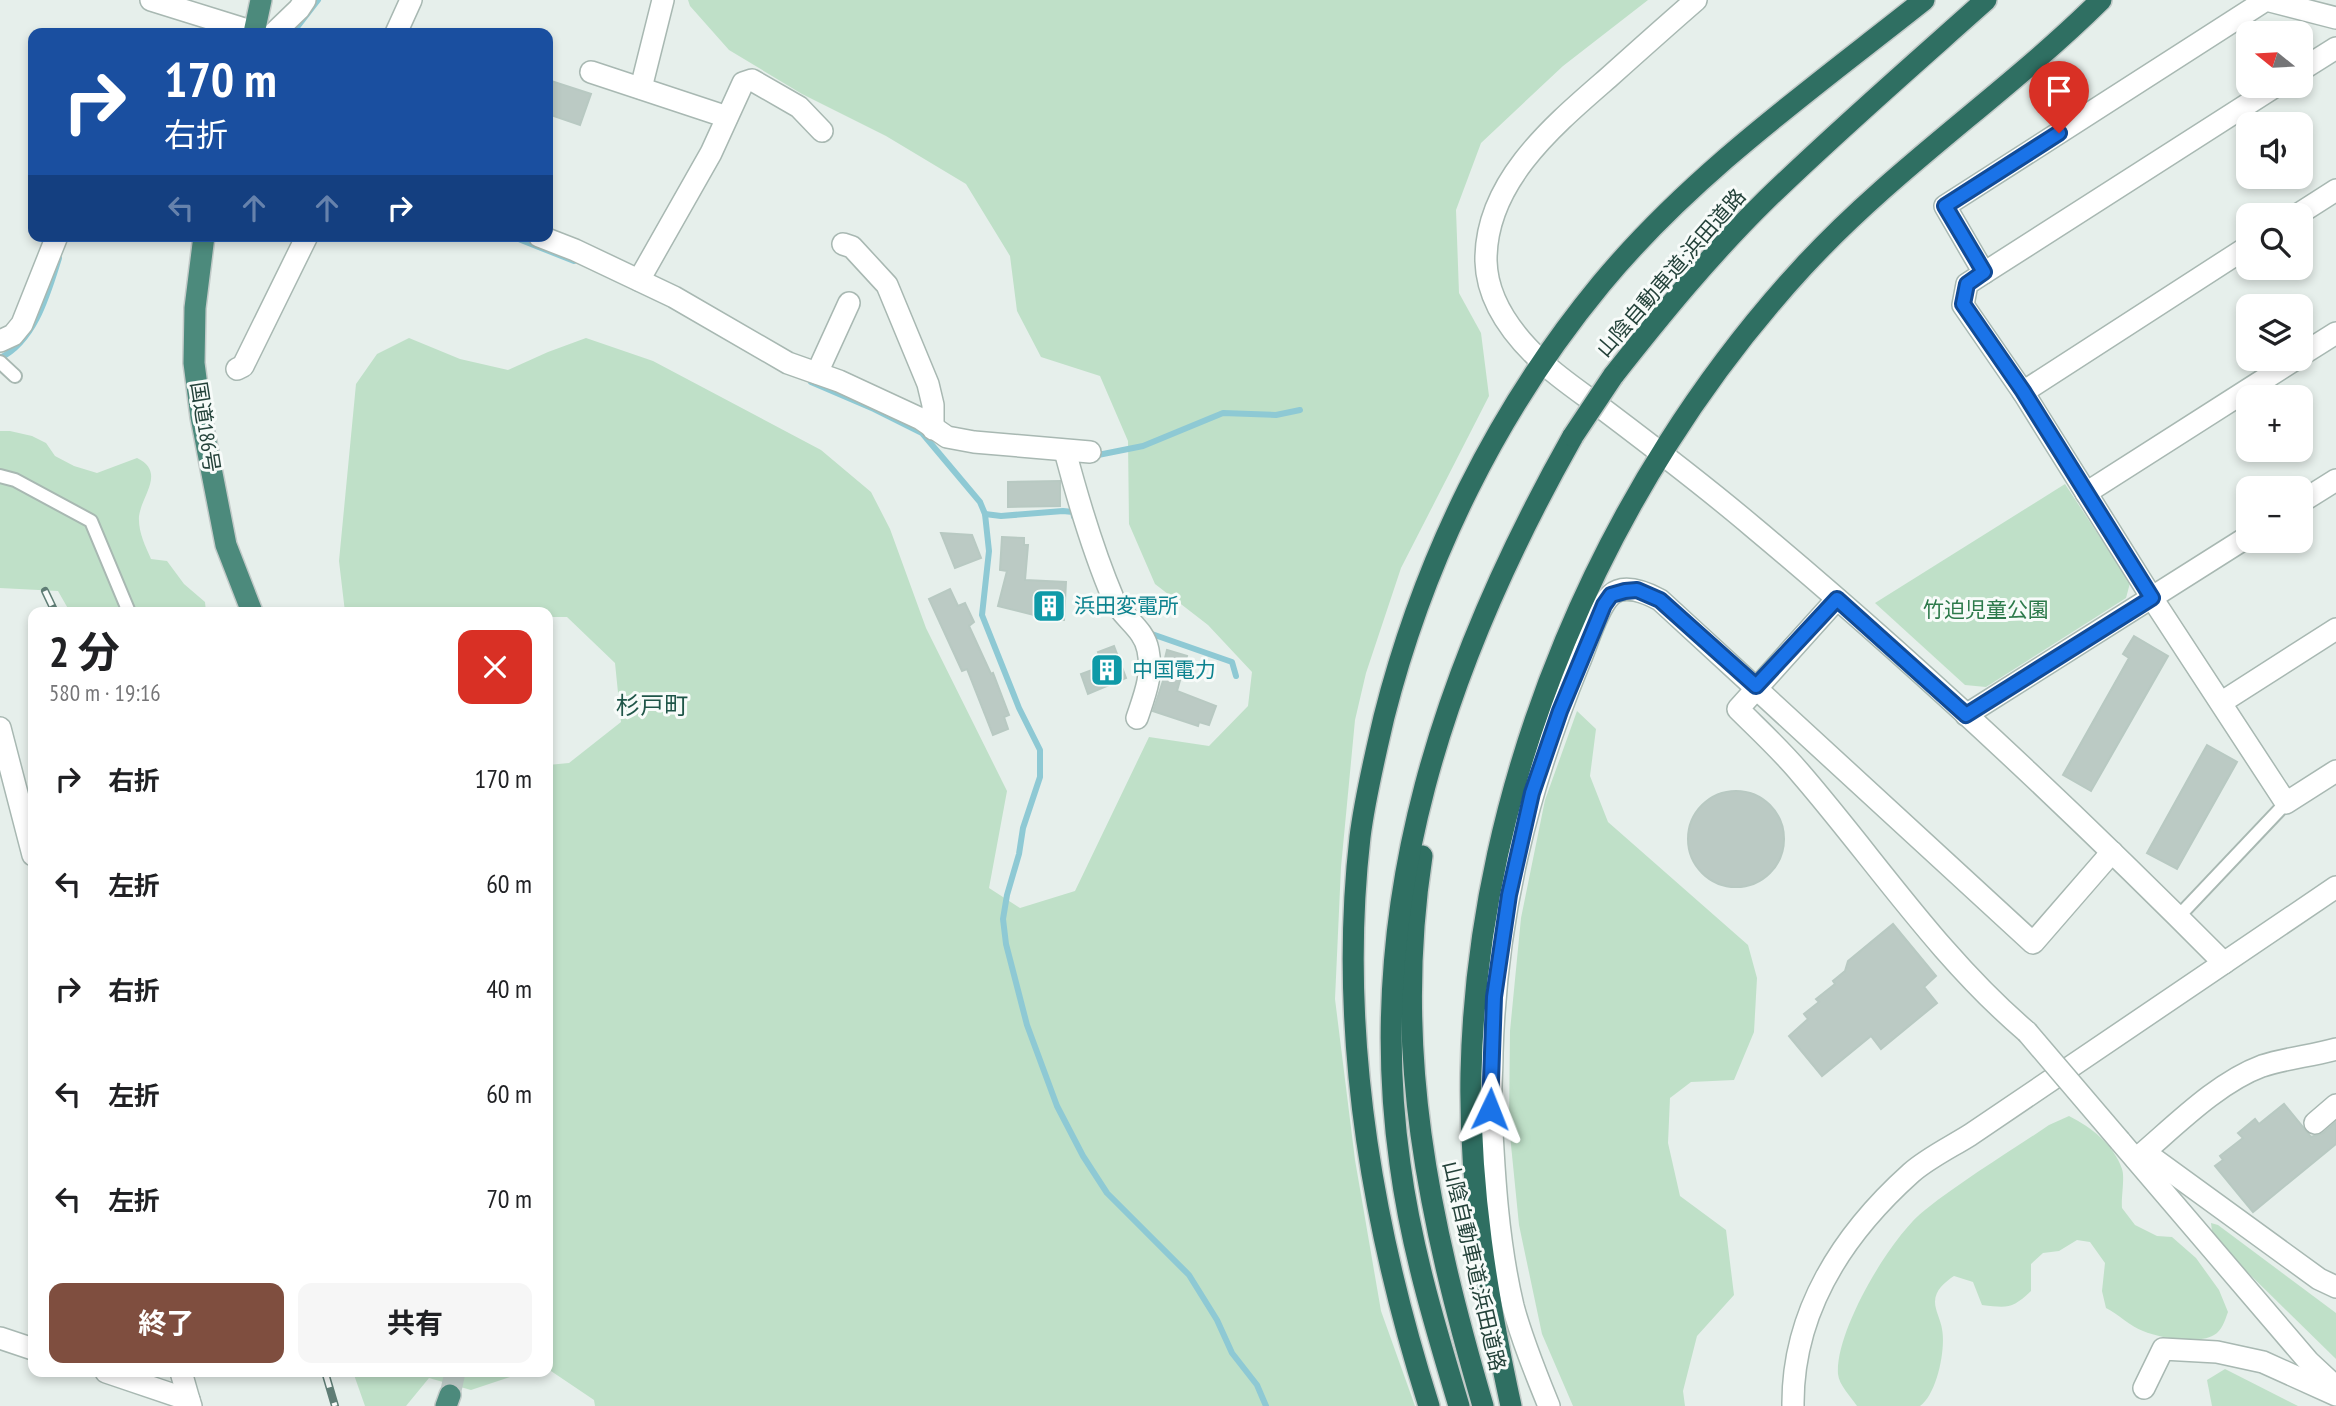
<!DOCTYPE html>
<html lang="ja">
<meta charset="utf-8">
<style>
body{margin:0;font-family:"PT Sans Narrow","Noto Sans JP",sans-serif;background:#f6f6f6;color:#202124;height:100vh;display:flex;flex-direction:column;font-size:26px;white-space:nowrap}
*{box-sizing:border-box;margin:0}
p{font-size:23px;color:#757577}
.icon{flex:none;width:38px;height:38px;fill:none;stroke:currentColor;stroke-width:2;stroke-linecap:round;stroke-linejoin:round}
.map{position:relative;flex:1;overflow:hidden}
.side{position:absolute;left:28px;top:607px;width:525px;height:770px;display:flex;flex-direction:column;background:#fff;border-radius:14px;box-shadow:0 4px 10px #0003}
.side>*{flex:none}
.guide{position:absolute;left:28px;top:28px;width:525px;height:214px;border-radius:14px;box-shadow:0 4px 10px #0003;background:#1a4fa0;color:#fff;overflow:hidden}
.needle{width:46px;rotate:288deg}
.controls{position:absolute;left:2236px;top:21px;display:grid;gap:14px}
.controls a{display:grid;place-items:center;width:77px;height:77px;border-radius:14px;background:#fff;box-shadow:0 4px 10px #0003;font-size:35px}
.pin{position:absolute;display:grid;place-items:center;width:60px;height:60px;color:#fff;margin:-72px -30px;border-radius:50% 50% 50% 0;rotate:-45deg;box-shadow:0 0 7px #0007}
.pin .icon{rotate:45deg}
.me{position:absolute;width:77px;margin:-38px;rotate:2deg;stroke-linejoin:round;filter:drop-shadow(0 0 5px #0008)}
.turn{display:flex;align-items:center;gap:24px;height:147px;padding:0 21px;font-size:32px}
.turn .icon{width:91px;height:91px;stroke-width:2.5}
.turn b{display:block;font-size:49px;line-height:60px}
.lanes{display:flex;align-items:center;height:66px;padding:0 21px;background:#0003;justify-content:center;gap:35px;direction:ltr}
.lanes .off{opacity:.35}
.round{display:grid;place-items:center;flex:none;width:74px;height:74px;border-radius:14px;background:#f6f6f6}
.head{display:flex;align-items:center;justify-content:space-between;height:119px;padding:0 21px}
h1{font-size:42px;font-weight:700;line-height:52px}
.primary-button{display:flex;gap:14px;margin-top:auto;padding:14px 21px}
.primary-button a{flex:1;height:80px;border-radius:14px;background:#7f4e3f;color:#fff;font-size:28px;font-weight:700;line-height:80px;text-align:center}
.primary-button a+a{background:#f6f6f6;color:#202124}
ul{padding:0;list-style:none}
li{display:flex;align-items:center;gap:21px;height:105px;padding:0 21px}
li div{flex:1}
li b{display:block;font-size:26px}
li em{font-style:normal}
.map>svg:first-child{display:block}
.green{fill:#bfe0c8}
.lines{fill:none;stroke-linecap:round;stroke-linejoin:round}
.stream{stroke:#8ec9d4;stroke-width:6}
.building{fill:#bbcac4;stroke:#b8c9c2;stroke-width:2}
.trunk-tunnel{stroke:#bfccc8;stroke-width:21;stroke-dasharray:21 10;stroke-linecap:butt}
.service-casing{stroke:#a8b8b2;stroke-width:16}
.minor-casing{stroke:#a8b8b2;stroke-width:24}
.tertiary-casing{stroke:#a8b8b2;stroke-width:24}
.trunk-casing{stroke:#c2cac8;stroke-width:24}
.motorway-casing{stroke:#c2cac8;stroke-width:24}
.service{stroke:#fff;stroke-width:12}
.minor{stroke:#fff;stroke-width:21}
.tertiary{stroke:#fff;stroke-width:21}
.trunk{stroke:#4c8a7c;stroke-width:21}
.motorway{stroke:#2f6f62;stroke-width:21}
.rail-casing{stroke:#5f7d75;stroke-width:8}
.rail{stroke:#f7fbf9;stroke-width:5;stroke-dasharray:16;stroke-linecap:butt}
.minor-bridge-casing{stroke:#a8b8b2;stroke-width:24;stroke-linecap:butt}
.motorway-bridge-casing{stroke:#c2cac8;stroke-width:24;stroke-linecap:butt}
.minor-bridge{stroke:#fff;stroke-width:21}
.motorway-bridge{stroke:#2f6f62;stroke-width:21}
.route-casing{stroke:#114b97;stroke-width:18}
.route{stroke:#1a73e8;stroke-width:12}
.labels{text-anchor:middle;stroke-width:6;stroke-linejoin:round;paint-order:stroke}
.street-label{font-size:21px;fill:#24423a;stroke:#f7fbf9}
.culture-label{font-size:21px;fill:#0d838f;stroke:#f7fbf9;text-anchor:start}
.park-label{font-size:21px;fill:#2d7a4b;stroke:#f7fbf9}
.quarter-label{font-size:24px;fill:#1f5548;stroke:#f7fbf9}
</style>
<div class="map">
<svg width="2336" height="1406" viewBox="0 0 2336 1406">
<rect width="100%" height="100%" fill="#e6efeb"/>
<g class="green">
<path d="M688,0H1648L1563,66L1481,143L1456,210L1459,293L1481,333L1489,396L1401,568L1366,673L1355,720L1341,867L1335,999L1355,1160L1381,1311L1415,1406H595L594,1400L548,1369V765L569,763L621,722L615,663L567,617H548V612H345L339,561L356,384L377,354L409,338L460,359L508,370L548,352L586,338L653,361L821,450L871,492L890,529L926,628L1007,791L989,888L1020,908L1075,891L1149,737L1209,746L1248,706L1252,672L1208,625L1155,584L1129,524L1128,441L1100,376L1041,357L1017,311L1010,256L966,184L886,136L802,94L729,50L690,6Z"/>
<path d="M0,431H10L32,436L46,443L55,456L74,466L97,473L137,458C166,472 142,495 139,516C138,532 145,545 151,559L167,561L184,584L205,602L206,612H70L58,591L0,588Z"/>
<path d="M2065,484L2130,583L2126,598L1986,687L1965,685L1875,603Z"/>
<path d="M1577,711L1596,729L1590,776L1608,822L1748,945L1757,978L1754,1032L1734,1080L1691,1082L1670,1098L1668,1143L1680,1196L1726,1230L1734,1295L1697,1336L1683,1391L1685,1406H1573L1542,1334L1519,1225L1509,1125L1510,1031L1521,918L1545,800Z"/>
<path d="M2069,1116C2091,1127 2114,1145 2122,1169C2125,1177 2121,1198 2122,1208L2135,1225L2157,1236L2172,1237L2196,1258L2219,1290L2228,1312C2225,1320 2222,1331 2214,1335C2197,1345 2160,1338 2143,1331C2131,1327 2118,1314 2106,1308L2102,1291L2105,1263L2090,1242L2077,1240L2059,1251L2043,1253L2031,1264V1291C2012,1309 2008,1308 1982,1305L1973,1282L1954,1276C1945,1282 1935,1290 1935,1302C1935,1310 1941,1321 1942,1329C1946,1349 1937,1394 1920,1406H1857C1851,1397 1839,1385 1838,1374C1835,1331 1891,1236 1925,1210C1964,1179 2008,1153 2049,1125Z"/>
<path d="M2211,1223L2218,1225L2336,1313V1359L2231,1256L2212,1231Z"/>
<path d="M2225,1369L2298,1406H2212L2207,1380Z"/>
<path d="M353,1372H525L471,1390L429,1378L406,1406H365Z"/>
</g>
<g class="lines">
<g class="stream">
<path d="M289,33L298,26L318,0"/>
<path d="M511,236L574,261"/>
<path d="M0,358C35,341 48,293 59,258"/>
<path d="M811,382L874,409L922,433L980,502L985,514L989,551L982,615L1019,708L1040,750V777L1023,828L1019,854L1007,895L1003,919L1006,944L1027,1025L1057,1106L1083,1156L1107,1193L1189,1275L1217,1320L1232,1353L1257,1385L1266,1406"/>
<path d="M1093,456L1143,446L1223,413L1276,415L1300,410"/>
<path d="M985,514L1001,516L1063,511L1073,512L1074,517"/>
<path d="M1149,633L1232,662L1236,676"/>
</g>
</g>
<g class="building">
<path d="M548,80L591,94L580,125L548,114Z"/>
<path d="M1060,481V506L1008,507V482Z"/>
<path d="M941,533L972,535L981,558L955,568Z"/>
<path d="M1002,537L1024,538V545H1028L1025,580L1066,582L1064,620L1050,619L998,606L1007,571L1000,570Z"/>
<path d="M950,589L958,606L965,603L974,622L969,626L991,674L993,673L1009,715L1004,717L1008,729L993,735L967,669L962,671L929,599Z"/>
<path d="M2134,636L2168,656L2091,791L2063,775L2129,658L2123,654Z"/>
<path d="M1114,646L1126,678L1088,694L1081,674L1103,666L1098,652Z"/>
<path d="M1167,650L1187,656L1177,691L1216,706L1209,725L1199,722L1198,726L1153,711L1163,681V666Z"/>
<path d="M2207,745L2237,762L2177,869L2147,853Z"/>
<circle cx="1736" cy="839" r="48"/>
<path d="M1893,924L1936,976L1924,987L1937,1003L1881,1049L1871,1036L1822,1076L1789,1036L1808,1019L1804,1014L1819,1002L1816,999L1835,984L1833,981L1845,971L1848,961Z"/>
<path d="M2284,1104L2311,1137L2323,1133L2336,1122V1144L2253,1212L2215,1166L2223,1160L2220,1156L2243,1138L2238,1133L2255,1119L2259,1124Z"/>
</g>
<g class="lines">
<path class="trunk-tunnel" d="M450,1395L455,1372"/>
<defs>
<g id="service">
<path d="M0,362L15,376"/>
<path d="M0,476L15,480L91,521L129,612"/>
<path d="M2178,917L2286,803"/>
</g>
<g id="minor">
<path d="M151,0L257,33"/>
<path d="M274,33L299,9L305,0"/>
<path d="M396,33L411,0"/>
<path d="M2301,70L2336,48"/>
<path d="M591,72L727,117"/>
<path d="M2276,86L1984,273L1967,284L1963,305L2023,392L2152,598L2286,803L2336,771"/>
<path d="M641,88L663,0"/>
<path d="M2297,215L2336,190"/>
<path d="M539,236L575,250L674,297L788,363L839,381L921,419L947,437L974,442L1090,452"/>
<path d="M843,244L852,247L887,285L928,384L933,405V429"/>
<path d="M1984,273L1945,206L2266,0L2336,18"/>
<path d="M639,280L711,153L743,83L752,80L799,107L822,131"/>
<path d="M0,341L13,335L22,324L57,236"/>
<path d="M2301,355L2336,333"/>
<path d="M237,369L243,366L307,236"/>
<path d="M817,373L849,303"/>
<path d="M2023,392L2249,246"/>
<path d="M1065,451C1078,500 1093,551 1113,598C1122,618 1144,628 1148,650C1153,675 1145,694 1137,718"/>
<path d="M2086,493L2296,359"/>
<path d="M2301,502L2336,480"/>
<path d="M1837,599L1738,709C1759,730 1782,751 1801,774C1876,861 1939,957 2027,1032"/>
<path d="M2222,702L2336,629"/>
<path d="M1966,715L2249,536"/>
<path d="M0,728L33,855"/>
<path d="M2315,1123L2336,1105"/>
<path d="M2120,1141L2309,1362L2336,1387"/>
<path d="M2136,1159H2154L2319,1279L2336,1287"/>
<path d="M2136,1159C2173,1128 2216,1083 2262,1066C2286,1058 2312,1056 2336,1049"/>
<path d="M0,1338L33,1349"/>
<path d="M106,1372L189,1400L191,1406"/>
<path d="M181,1372L189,1400"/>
<path d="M2144,1388L2163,1349L2217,1352L2263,1362L2336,1395"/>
<path d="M1549,1406C1536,1374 1522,1340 1513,1306C1498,1243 1494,1176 1491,1112C1490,1092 1492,1073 1492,1053C1496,916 1527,790 1579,663C1587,645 1597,608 1611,595C1624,583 1647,593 1660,600L2033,943L2112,852"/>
</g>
<g id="tertiary">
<path d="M1696,0C1666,26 1637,52 1608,78C1554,125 1485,182 1486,261C1487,301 1513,335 1541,361C1561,380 1585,395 1607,412C1656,449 1706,487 1753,527C1917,664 2073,811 2224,963"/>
<path d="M1793,1406C1792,1312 1843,1234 1911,1173C1928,1158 1951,1147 1970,1135L2336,887"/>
</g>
<g id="trunk">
<path d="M254,33L261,0"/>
<path d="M204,236L195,308L194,363L201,417L226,545L252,612"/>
<path d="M446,1406L450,1395"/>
</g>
<g id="motorway">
<path d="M1613,376C1661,315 1710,255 1766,200C1837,131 1912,66 1986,0"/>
<path d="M1422,856C1392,1051 1429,1220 1483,1406"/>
<path d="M1429,1406C1371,1223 1338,1029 1360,837C1365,797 1375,756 1384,717C1424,559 1497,410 1601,284C1693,173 1812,89 1924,0"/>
<path d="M1459,1406C1435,1326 1411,1247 1400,1164C1363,902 1446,661 1573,436"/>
<path d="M1511,1406C1487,1296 1469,1187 1471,1074C1477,781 1605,482 1803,267C1894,168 2006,94 2101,0"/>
</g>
</defs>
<use href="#service" class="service-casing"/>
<use href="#minor" class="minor-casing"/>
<use href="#tertiary" class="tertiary-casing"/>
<use href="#trunk" class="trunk-casing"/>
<use href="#motorway" class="motorway-casing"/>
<use href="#service" class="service"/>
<use href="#minor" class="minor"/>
<use href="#tertiary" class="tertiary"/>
<use href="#trunk" class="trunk"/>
<use href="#motorway" class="motorway"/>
<defs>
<g id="rail">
<path d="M45,591L55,612"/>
<path d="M325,1372L335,1406"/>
</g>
</defs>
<use href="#rail" class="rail-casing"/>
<use href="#rail" class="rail"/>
<defs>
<path id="minor-bridge" d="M2027,1032L2120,1141"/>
<path id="motorway-bridge" d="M1573,436L1613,376"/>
</defs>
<use href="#minor-bridge" class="minor-bridge-casing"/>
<use href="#motorway-bridge" class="motorway-bridge-casing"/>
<use href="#minor-bridge" class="minor-bridge"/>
<use href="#motorway-bridge" class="motorway-bridge"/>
</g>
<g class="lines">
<defs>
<path id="route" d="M1490,1109L1494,997L1509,895L1532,793L1560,711L1604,605L1611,595L1625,591L1637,590L1660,600L1756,686L1837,599L1966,715L2152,598L2023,391L1963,304L1967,284L1984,272L1945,206L2059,133"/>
</defs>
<use href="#route" class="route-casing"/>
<use href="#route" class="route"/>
</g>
<defs>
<symbol id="building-square" viewBox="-11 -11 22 22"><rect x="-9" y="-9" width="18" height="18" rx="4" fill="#0f9aa8" stroke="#f7fbf9"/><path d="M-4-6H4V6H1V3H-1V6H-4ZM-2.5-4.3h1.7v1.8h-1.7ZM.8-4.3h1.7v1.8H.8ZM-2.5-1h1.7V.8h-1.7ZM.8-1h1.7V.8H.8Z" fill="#fff"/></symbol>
</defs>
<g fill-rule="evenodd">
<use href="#building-square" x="1030" y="587" width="38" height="38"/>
<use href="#building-square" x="1088" y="651" width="38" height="38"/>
</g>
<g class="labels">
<g class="street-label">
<text transform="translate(1671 273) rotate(-49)" y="7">山陰自動車道;浜田道路</text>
<text transform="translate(205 427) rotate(81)" y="7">国道186号</text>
<text transform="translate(1474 1266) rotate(77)" y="7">山陰自動車道;浜田道路</text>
</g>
<g class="culture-label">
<text x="1074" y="613">浜田変電所</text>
<text x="1132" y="677">中国電力</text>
</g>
<g class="park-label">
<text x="1986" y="617">竹迫児童公園</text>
</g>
<g class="quarter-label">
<text x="652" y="714">杉戸町</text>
</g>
</g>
</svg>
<div class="controls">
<a><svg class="needle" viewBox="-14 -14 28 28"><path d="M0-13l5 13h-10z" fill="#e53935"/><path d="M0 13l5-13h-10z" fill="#757577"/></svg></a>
<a><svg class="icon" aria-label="sound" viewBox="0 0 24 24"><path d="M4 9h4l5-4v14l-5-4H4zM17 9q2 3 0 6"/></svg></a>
<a><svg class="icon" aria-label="search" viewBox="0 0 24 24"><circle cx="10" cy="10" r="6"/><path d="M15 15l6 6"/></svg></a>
<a><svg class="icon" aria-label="layers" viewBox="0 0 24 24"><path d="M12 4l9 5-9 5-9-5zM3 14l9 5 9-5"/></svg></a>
<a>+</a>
<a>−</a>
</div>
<div class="pin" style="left:2059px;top:133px;background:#d93025"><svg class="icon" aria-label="arrive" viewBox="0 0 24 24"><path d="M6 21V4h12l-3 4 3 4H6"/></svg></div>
<svg class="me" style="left:1490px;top:1109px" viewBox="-20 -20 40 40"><path d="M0-17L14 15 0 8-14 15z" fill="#1a73e8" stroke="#fff" stroke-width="4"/></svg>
<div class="guide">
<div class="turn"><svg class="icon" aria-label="right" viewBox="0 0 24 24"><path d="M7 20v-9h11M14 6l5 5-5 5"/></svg><div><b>170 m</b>右折</div></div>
<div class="lanes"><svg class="icon off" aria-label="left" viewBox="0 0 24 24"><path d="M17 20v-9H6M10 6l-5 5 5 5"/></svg><svg class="icon off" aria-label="ahead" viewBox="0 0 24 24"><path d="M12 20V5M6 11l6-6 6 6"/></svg><svg class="icon off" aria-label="ahead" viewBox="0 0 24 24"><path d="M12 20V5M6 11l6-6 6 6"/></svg><svg class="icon" aria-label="right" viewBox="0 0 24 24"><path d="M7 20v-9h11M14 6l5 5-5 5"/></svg></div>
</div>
<section class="side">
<div class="head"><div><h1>2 分</h1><p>580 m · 19:16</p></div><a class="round" style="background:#d93025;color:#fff"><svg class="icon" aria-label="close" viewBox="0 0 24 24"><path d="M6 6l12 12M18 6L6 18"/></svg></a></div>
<ul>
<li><svg class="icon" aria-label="right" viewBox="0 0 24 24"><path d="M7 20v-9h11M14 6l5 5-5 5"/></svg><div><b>右折</b></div><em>170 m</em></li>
<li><svg class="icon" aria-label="left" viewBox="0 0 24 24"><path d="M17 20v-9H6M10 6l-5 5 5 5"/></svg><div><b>左折</b></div><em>60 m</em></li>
<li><svg class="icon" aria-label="right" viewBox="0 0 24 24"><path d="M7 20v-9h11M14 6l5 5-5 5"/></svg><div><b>右折</b></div><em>40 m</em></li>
<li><svg class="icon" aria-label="left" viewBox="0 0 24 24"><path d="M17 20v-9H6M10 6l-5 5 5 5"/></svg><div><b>左折</b></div><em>60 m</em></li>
<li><svg class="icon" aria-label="left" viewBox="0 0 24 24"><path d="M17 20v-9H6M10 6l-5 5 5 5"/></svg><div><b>左折</b></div><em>70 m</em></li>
</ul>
<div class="primary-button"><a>終了</a><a>共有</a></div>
</section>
</div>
